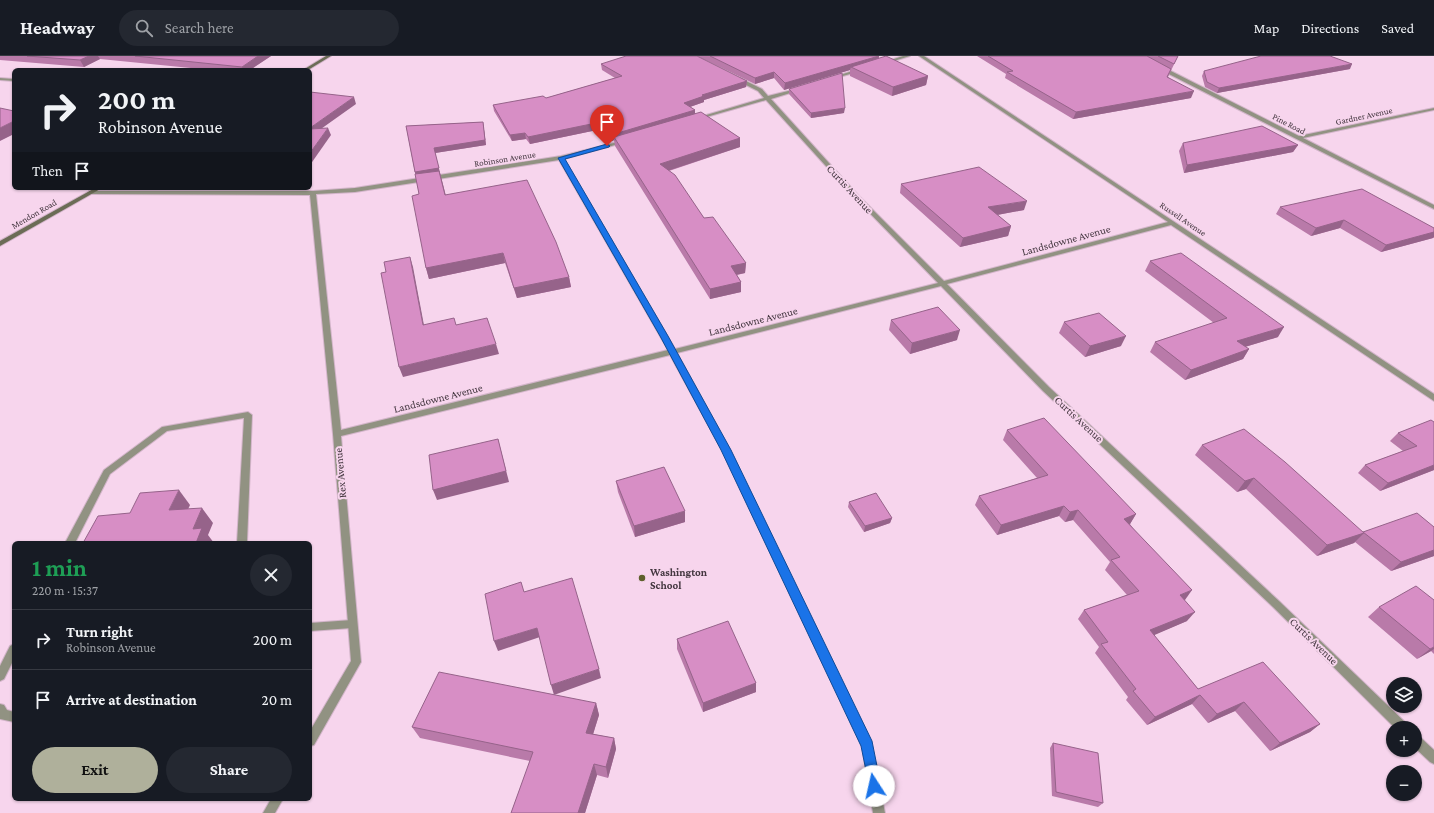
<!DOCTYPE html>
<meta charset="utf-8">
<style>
body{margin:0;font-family:"Crimson Pro",serif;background:#242831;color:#f1f3f6;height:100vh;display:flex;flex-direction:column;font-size:15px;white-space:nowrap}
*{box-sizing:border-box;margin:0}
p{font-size:13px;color:#9ea1a6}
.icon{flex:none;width:22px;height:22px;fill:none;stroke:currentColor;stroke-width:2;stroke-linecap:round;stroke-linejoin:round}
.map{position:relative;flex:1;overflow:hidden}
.details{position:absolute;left:12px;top:485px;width:300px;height:260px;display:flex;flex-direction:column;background:#171b24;border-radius:6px;box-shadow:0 1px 3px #0004}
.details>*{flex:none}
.guide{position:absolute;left:12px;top:12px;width:300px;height:122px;border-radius:6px;box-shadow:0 1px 3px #0004;background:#171b24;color:#f1f3f6;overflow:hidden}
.fabs{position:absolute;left:1386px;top:621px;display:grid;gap:8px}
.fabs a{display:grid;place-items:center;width:36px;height:36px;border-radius:50%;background:#171b24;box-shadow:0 1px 3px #0004;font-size:20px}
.pin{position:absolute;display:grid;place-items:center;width:34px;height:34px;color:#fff;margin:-41px -17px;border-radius:50% 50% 50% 0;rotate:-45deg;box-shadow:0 0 4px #0007}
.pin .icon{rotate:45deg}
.me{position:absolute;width:44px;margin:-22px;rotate:350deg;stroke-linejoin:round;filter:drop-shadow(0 0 3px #0008)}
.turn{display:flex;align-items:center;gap:14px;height:84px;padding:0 20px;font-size:18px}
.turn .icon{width:52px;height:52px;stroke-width:2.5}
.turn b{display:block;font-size:28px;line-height:34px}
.then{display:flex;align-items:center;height:38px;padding:0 20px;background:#0003;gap:8px;font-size:15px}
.round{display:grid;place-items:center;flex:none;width:42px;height:42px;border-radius:21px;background:#242831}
.overview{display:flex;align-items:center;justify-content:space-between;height:68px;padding:0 20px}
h1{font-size:24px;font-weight:700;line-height:30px;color:#1e9e55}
.button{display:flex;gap:8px;margin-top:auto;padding:8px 20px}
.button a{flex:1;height:46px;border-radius:24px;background:#afb09b;color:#111;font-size:16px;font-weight:700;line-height:46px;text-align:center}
.button a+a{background:#242831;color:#f1f3f6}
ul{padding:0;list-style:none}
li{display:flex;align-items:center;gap:12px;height:60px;padding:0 20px;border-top:1px solid #363941}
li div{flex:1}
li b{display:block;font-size:15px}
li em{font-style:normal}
header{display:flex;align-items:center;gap:24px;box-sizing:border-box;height:56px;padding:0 20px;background:#171b24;border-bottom:1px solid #363941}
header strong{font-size:19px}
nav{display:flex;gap:22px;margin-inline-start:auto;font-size:14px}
.search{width:280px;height:36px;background:#242831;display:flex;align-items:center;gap:10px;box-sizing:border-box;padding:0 14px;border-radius:22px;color:#9ea1a6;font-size:15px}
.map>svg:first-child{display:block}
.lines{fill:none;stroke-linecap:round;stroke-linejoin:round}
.lane-casing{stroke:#d3b5ca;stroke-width:2}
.street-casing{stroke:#d3b5ca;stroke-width:2}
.secondary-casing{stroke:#d3b5ca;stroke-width:2}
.lane{fill:#919282;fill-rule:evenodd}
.street{fill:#919282;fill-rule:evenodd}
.secondary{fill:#6b6c56;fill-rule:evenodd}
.wall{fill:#b97aa9}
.shaded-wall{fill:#96638a}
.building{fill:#d78ec5;stroke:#96638a}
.route{fill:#1a73e8;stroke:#114b97}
.poi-dot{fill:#5e5f2c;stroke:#f7d5ed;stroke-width:1.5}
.labels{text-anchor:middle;stroke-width:4;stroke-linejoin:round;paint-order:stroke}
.far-street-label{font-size:9px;fill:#43363f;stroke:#f7d5ed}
.street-label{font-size:11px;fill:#43363f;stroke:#f7d5ed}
.poi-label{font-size:11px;font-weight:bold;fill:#43363f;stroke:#f7d5ed;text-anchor:start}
</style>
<header>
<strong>Headway</strong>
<div class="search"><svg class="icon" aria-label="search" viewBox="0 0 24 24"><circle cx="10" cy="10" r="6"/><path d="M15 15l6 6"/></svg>Search here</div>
<nav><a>Map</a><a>Directions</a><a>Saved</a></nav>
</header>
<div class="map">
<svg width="1434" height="757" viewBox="0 0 1434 757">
<rect width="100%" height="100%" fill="#f7d5ed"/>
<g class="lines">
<defs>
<g id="lane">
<path d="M248,356L252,359L247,487H237L244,362L167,375L110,418L75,487H65L104,414L162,371Z"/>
<path d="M352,564L355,565L357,568L355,571L352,572L310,575V567Z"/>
<path d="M14,588V603L4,623L0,625V610L10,590Z"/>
<path d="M0,648L4,649L7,654L14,656V666L0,663Z"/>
</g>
<g id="street">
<path d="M903,0H910L884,8L882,7Z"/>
<path d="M919,0H924L1434,338V345L1171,169L947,228L1049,331L1279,545L1407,668L1408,672H1395L1273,551L1043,335L941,230L677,297L730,394L871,685L885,757H873L862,690L722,394L670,299L341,380L361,606L314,689L310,690V675L351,605L333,378L310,139L91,138L89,137V135H313L355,132L561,100L626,84V86L564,103L675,293L938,227L854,141L766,44L696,64V62L764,42L758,35L736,24V22H740L762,33L768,40L800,32V34L771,43L858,139L944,225L1168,166ZM559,104L668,294L341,374L316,138L355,136Z"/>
<path d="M1159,11H1163L1299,80L1434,52V54L1303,82L1434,149V153L1159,13Z"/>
<path d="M859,13H861V15L832,23L830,22Z"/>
<path d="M0,22L14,23V25L0,24Z"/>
<path d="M1415,679L1419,680L1434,694V708L1430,706L1415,692Z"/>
<path d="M271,743H283L275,757H263Z"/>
</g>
<g id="secondary">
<path d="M326,0H331L308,14H303Z"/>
<path d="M95,132H102L0,190V185Z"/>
</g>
</defs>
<use href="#lane" class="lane-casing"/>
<use href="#street" class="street-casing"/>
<use href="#secondary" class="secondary-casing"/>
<use href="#lane" class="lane"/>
<use href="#street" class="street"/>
<use href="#secondary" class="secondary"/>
</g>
<g class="wall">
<path d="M0,0H271L250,14H211L100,3L84,11L0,4Z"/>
<path d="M697,0H879V3L928,20L926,29L892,40L850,20V14L784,34L774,22L755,28Z"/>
<path d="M977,0H1178L1168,21L1191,42L1073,63L1005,22L1006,18Z"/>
<path d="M601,8L747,25L746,31L704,44V46L690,51L695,54V58L740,82V91L669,115L704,162L746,207L745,217L737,219L741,226V236L710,243L615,90L614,84L612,85L597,74L530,88L526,83L512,85L494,55L493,49L546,42L615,22L602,14Z"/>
<path d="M1350,13L1217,37L1205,31L1202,20L1204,15Z"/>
<path d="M789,33L844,57L811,62L789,38Z"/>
<path d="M483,66L486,89L435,97L445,139L569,221L571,231L517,242L505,207L429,223L426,212L419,138L406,70Z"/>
<path d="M1183,87L1298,89L1293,96L1184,117L1179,95Z"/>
<path d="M901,128L1024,154L997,159L1011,170L1008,180L960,191L900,137Z"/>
<path d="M1280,151L1434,172V181L1433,182L1381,196L1340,172L1311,180L1276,158Z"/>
<path d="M1150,205L1278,281L1245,291L1249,293L1243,303L1185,324L1150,296L1155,286L1214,267L1145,215Z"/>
<path d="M891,264L957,284L910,298L889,274Z"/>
<path d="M1064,266L1121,290L1085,301L1059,277Z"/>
<path d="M1434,366V414L1380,435L1358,417L1365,409L1403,395L1390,385L1398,377Z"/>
<path d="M1007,374L1136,458L1130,468L1185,544H1184L1187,565L1153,579L1198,633L1320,668L1310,676L1270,695L1235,655L1208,667L1192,648L1147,669L1126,644L1128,641L1095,597L1099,591L1078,563L1084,554L1127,539L1105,514L1110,506L1073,464L1065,466L1059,460L997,479L975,449L979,440L1037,422L1003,384Z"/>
<path d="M1202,389L1363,476L1434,471V500L1391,515L1355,486L1354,487L1317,500L1246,433L1237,436L1195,399Z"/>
<path d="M616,425L685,466L635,481L618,436Z"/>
<path d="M849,446L892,462L890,467L864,476L848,451Z"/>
<path d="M1434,544V598L1431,595L1417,603L1368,561L1379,551Z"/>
<path d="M677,583L756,627V636L703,656L677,593Z"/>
<path d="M596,647L599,659L593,678L614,682L616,693L608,722L597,719L585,757H511L530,705L420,682L412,671Z"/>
<path d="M1053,687L1103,747L1098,751L1052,740L1050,692Z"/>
</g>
<g class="shaded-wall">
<path d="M89,0H98L100,3L84,11L80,4Z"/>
<path d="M258,0H271L250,14H243L242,11Z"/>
<path d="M879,0L878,6L851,11L850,14L784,34L785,27Z"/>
<path d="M1352,8L1350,13L1217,37L1219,32Z"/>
<path d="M774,16V22L755,28V22Z"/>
<path d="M928,20L926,29L892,40L893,31Z"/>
<path d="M747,25L746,31L704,44V46L684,53V47L702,39Z"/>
<path d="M1194,35L1191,42L1073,63L1076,56Z"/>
<path d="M354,41L356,48L311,80L310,78V72Z"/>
<path d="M845,52L844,57L811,62V57Z"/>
<path d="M695,54V60L614,81V84L612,85L611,79Z"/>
<path d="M14,65V78L0,85V72Z"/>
<path d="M483,66L486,89L435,97L448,148L416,121L415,116L434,92Z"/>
<path d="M596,67L597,74L530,88L528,81Z"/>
<path d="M328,72L331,79L310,109V97Z"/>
<path d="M525,77L526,83L512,85L510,79Z"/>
<path d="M740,82V91L661,117L660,108Z"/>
<path d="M1298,89L1293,96L1184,117L1187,109Z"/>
<path d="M1027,145L1024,154L986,161L988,151Z"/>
<path d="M1344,164L1340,172L1311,180L1316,172Z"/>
<path d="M1011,170L1008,180L960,191L963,182Z"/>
<path d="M1434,176V181L1433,182L1381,196L1386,189Z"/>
<path d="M503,197L505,207L429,223L426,212Z"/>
<path d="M410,201L413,211L426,280L423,269Z"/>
<path d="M746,207L745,217L730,220L731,210Z"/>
<path d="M569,221L571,231L517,242L514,232Z"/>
<path d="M741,226V236L710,243V233Z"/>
<path d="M1284,271L1278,281L1231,295L1237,285Z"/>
<path d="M960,274L957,284L910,298L912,287Z"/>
<path d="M1126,280L1121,290L1085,301L1090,290Z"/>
<path d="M496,288L499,298L403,321L399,311Z"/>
<path d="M1249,293L1243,303L1185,324L1191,314Z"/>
<path d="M498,383L509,426L437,444L433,434Z"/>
<path d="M1434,409V414L1380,435L1388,427Z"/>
<path d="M1254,422L1246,433L1237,436L1245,425Z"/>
<path d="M179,434L190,449L181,469L169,454Z"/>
<path d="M1064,450L1059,460L997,479L1001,469Z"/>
<path d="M202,452L213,467L208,479L214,487H196L193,473Z"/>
<path d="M1078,454L1073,464L1065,466L1070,456Z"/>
<path d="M685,455V466L635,481L634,470Z"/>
<path d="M1136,458L1130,468L1118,473L1124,463Z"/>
<path d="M892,462L890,467L864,476L865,470Z"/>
<path d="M1364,477L1354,487L1317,500L1327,489Z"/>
<path d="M1434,494V500L1391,515L1401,506Z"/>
<path d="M1192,534L1185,544L1173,549L1180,539Z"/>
<path d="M1195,556L1187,565L1143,584L1150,574Z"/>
<path d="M537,572L540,581L498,595L494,585Z"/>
<path d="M1434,591V593L1431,595L1417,603L1430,593Z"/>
<path d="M599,613L601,622L554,639L551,629Z"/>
<path d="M756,627V636L703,656V647Z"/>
<path d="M1200,639L1192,648L1147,669L1155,661Z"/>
<path d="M1244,646L1235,655L1208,667L1217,658Z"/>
<path d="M596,647L599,659L590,688L586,677Z"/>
<path d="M1320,668L1310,676L1270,695L1280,687Z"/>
<path d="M614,682L616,693L608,722L606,711Z"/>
<path d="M594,708L597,719L585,757H578Z"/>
</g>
<g class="building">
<path d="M27,0H89L80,4Z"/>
<path d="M135,0H258L242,11Z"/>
<path d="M626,0H697L747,25L702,39L704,40L684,47L695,54L611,79L596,67L528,81L525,77L510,79L493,49L543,40L546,42L622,20L601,8Z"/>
<path d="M710,0H879L785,27L774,16L755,22Z"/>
<path d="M886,0L928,20L893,31L851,11Z"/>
<path d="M988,0H1147L1171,13L1167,21L1194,35L1076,56L1007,16L1013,15Z"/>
<path d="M1158,0H1178L1174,8Z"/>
<path d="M1261,0H1330L1352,8L1219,32L1207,26L1204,15Z"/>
<path d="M842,17L845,52L811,57L789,33Z"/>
<path d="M310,36L354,41L310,72Z"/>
<path d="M0,52L14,55V65L0,72Z"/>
<path d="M701,56L740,82L660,108L675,119L704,162L713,161L746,207L731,210L741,226L710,233L614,81Z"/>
<path d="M483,66L485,84L434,92L439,112L415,116L406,70Z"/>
<path d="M1262,70L1298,89L1187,109L1183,87Z"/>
<path d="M328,72L310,97V73Z"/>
<path d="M979,111L1027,145L988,151L1011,170L963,182L901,128Z"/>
<path d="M439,115L445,139L527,124L556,186L569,221L514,232L503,197L426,212L412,140L419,138L415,118Z"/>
<path d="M1362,133L1434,172V176L1386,189L1344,164L1316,172L1280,151Z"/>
<path d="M1181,197L1284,271L1237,285L1249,293L1191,314L1155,286L1227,262L1150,205Z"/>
<path d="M410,201L423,269L454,262L456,269L487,262L496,288L399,311L381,217L386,216L384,206Z"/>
<path d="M938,251L960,274L912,287L891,264Z"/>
<path d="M1099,257L1126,280L1090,290L1064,266Z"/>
<path d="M1044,362L1136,458L1124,463L1192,534L1180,539L1195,556L1150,574L1198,633L1263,606L1320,668L1280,687L1244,646L1217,658L1200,639L1155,661L1133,635L1136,633L1101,588L1108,586L1084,554L1139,535L1111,504L1120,501L1078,454L1070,456L1064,450L1001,469L979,440L1048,419L1007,374Z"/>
<path d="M1431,364L1434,366V409L1388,427L1365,409L1417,390L1398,377Z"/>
<path d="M1244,373L1285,406L1364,477L1327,489L1254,422L1245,425L1202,389Z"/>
<path d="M498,383L506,415L433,434L429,399Z"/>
<path d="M664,411L685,455L634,470L616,425Z"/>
<path d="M179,434L169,454L202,452L193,473L202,472L196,487H83L98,460L130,457L140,437Z"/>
<path d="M876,437L892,462L865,470L849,446Z"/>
<path d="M1417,457L1434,471V494L1401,506L1363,476Z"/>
<path d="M572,522L599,613L551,629L537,572L494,585L485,538L521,526L524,536Z"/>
<path d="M1416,530L1434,544V591L1430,593L1379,551Z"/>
<path d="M728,565L756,627L703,647L677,583Z"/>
<path d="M439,616L596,647L586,677L614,682L606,711L594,708L578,757H511L533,696L412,671Z"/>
<path d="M1053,687L1098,697L1103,747L1056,736Z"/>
</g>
<path class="route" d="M607,88L610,90L609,91L565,103L668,280L731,394L872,685L881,730L879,734L874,736L870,734L861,690L721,394L660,280L558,102Z"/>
<circle class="poi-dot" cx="642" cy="522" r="4"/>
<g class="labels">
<g class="far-street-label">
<text transform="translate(1364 60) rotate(-12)" y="3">Gardner Avenue</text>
<text transform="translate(1289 68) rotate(27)" y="3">Pine Road</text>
<text transform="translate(505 103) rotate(-9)" y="3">Robinson Avenue</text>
<text transform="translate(34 158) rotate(-30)" y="3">Mendon Road</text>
<text transform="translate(1183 163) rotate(34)" y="3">Russell Avenue</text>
</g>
<g class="street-label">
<text transform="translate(850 133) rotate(47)" y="4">Curtis Avenue</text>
<text transform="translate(1066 184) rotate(-15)" y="4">Landsdowne Avenue</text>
<text transform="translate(753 265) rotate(-14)" y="4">Landsdowne Avenue</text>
<text transform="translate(438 342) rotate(-14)" y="4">Landsdowne Avenue</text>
<text transform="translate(1079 363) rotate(43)" y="4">Curtis Avenue</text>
<text transform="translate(340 417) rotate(-95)" y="4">Rex Avenue</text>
<text transform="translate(1314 585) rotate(44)" y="4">Curtis Avenue</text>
</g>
<g class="poi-label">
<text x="650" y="520">Washington<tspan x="650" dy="13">School</tspan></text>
</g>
</g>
</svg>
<div class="fabs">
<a><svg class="icon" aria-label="layers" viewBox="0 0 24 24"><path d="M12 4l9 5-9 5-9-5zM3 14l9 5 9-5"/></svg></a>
<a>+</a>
<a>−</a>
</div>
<div class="pin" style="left:607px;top:90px;background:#d93025"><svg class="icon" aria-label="arrive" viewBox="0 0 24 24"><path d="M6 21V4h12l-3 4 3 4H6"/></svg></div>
<svg class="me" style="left:874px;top:730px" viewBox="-20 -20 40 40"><circle r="19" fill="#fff"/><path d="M0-13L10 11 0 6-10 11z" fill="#1a73e8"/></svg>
<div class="guide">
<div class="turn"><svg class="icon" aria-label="right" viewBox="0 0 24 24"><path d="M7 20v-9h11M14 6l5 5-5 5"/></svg><div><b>200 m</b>Robinson Avenue</div></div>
<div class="then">Then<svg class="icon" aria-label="arrive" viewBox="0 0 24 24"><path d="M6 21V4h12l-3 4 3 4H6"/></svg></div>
</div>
<section class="details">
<div class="overview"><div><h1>1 min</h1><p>220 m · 15:37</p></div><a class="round"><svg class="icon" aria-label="close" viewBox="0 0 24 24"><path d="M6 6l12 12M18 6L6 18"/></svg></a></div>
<ul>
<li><svg class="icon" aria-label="right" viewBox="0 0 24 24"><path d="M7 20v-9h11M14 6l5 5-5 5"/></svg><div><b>Turn right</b><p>Robinson Avenue</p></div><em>200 m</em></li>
<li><svg class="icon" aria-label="arrive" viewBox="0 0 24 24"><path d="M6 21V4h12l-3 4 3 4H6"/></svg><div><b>Arrive at destination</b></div><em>20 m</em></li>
</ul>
<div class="button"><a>Exit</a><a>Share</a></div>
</section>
</div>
